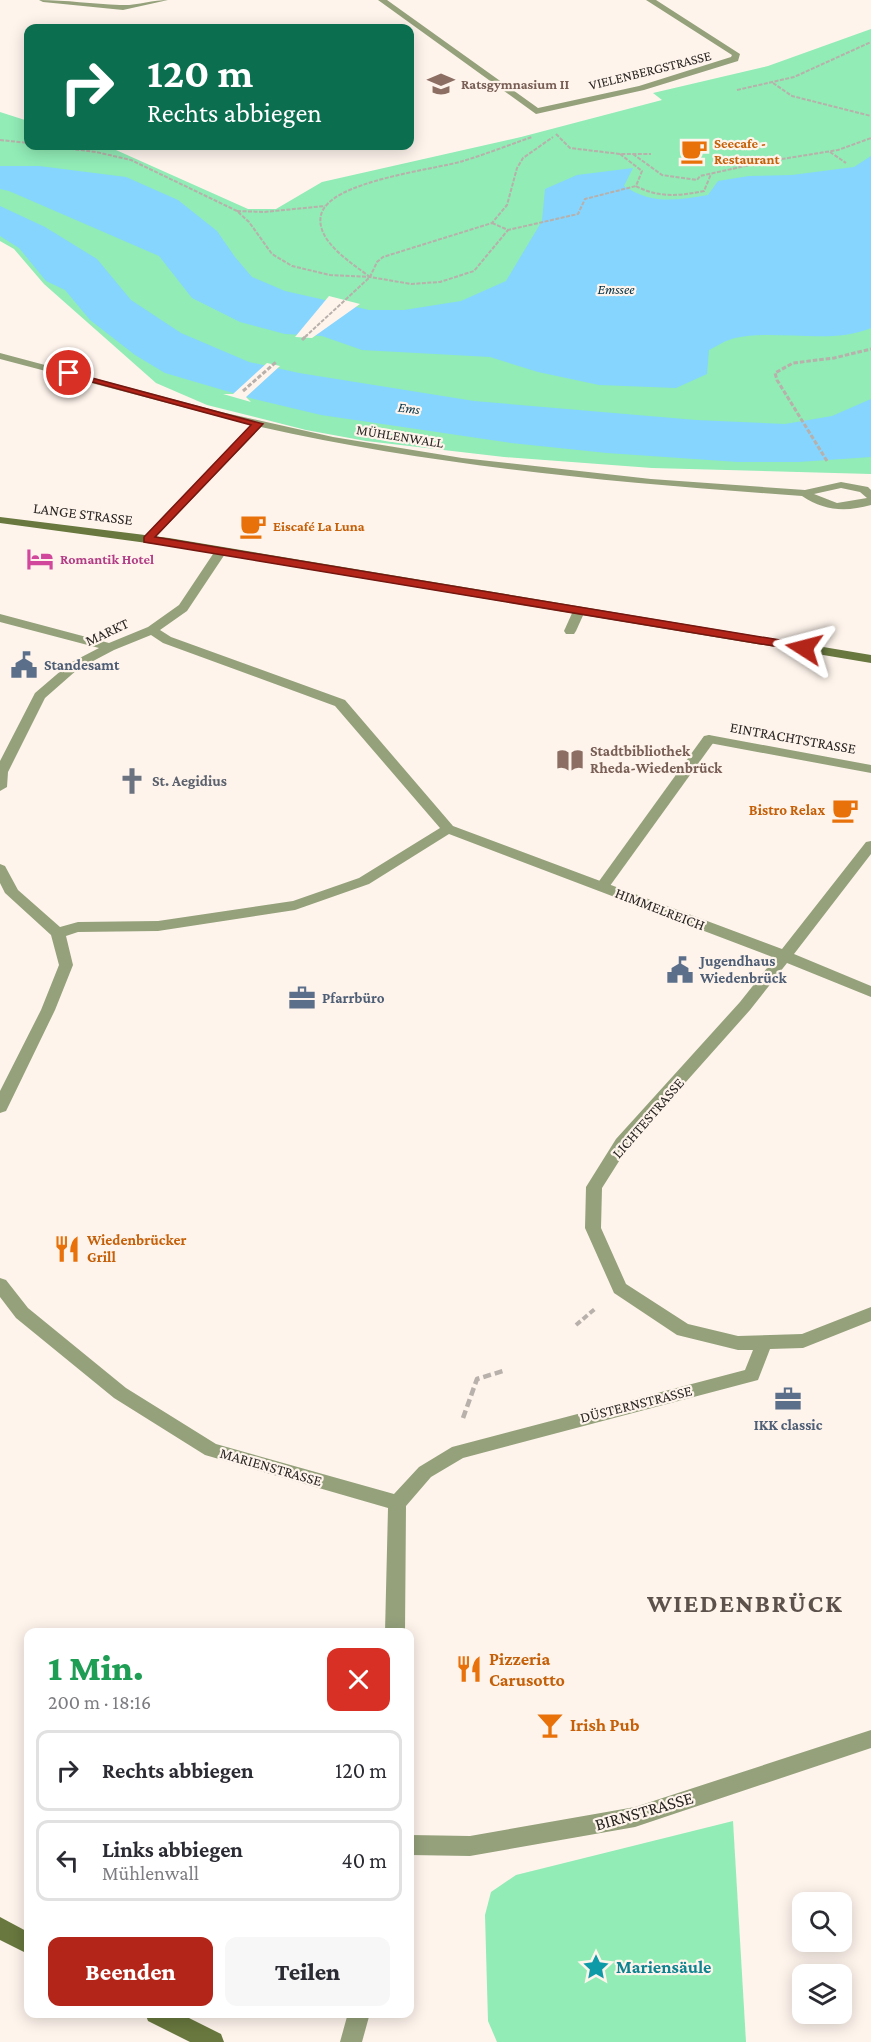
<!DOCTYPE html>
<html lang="de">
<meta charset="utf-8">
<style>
body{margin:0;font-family:"Crimson Pro",serif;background:#f7f7f7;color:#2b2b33;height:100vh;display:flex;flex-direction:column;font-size:22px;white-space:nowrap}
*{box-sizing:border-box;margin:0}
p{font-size:20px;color:#7c7c81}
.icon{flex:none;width:33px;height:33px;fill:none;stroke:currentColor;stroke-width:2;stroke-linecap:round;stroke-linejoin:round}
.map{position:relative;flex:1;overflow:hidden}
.sheet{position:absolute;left:24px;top:1628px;width:390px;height:390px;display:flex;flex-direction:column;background:#fff;border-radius:12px;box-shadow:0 3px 15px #0003}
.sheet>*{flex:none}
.guide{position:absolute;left:24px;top:24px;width:390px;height:126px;border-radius:12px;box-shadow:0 3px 15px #0003;background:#0b6e4f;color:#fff;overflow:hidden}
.controls{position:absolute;left:792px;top:1892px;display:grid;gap:12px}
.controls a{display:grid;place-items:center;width:60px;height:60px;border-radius:12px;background:#fff;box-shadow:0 3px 15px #0003;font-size:30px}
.pin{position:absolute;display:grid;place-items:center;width:51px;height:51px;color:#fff;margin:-26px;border:3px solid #fff;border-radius:50%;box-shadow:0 2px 6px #0007}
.me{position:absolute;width:66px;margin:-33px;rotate:279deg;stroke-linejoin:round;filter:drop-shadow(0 0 4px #0008)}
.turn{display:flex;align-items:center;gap:21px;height:126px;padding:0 24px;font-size:27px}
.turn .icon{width:78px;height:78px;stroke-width:2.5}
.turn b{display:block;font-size:42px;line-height:51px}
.round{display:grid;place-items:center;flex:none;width:63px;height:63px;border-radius:12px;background:#f7f7f7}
.head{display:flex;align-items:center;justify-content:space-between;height:102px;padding:0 24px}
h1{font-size:36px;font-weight:800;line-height:45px;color:#1e9e55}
.cta{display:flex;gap:12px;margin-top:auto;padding:12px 24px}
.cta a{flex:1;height:69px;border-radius:12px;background:#b32419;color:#fff;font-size:24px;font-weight:800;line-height:69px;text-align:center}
.cta a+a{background:#f7f7f7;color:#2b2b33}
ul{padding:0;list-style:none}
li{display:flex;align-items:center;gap:18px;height:81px;margin:0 12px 9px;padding:0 12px;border:3px solid #e1e1e2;border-radius:12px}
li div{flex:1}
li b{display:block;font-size:22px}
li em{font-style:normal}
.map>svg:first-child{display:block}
.green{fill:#91ecb6}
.water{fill:#85d5ff}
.pier{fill:#fef4ec}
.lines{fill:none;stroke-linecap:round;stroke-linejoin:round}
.path-far3{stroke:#b8b0aa;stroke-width:2;stroke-dasharray:4 1.5;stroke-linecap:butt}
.path-far2{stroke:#b8b0aa;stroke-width:3;stroke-dasharray:4.5 2;stroke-linecap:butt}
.path-far1{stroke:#b8b0aa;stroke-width:4;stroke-dasharray:6 3;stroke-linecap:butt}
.path{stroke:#b8b0aa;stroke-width:4.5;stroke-dasharray:8 4;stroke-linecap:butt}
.lane{fill:#95a17b;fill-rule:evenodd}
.street{fill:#95a17b;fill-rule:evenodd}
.secondary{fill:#68783e;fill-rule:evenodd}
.route{fill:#b32419;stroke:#741710;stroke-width:1.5}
.labels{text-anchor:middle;stroke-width:4.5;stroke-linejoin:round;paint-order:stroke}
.far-street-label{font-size:14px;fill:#2a2623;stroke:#fef4ec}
.far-education-label{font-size:14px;font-weight:bold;fill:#785e54;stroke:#fef4ec;text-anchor:start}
.far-food-label{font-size:14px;font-weight:bold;fill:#c56008;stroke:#fef4ec;text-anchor:start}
.far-water-label{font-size:14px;font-style:italic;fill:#002f44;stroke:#fef4ec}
.far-hotel-label{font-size:14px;font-weight:bold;fill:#b23c85;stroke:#fef4ec;text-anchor:start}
.street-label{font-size:15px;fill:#2a2623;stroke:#fef4ec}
.service-label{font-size:15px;font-weight:bold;fill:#4e5e75;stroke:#fef4ec;text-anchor:start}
.education-label{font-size:15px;font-weight:bold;fill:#785e54;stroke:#fef4ec;text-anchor:start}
.worship-label{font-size:15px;font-weight:bold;fill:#5b616d;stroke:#fef4ec;text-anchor:start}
.food-label{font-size:15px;font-weight:bold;fill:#c56008;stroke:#fef4ec;text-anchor:end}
.near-food-label{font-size:18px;font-weight:bold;fill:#c56008;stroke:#fef4ec;text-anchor:start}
.near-street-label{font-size:18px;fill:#2a2623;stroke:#fef4ec}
.near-culture-label{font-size:18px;font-weight:bold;fill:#0d838f;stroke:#fef4ec;text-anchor:start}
.near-district-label{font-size:26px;font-weight:bold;letter-spacing:1.5px;fill:#5d524b;stroke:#fef4ec}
</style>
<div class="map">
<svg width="871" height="2042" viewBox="0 0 871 2042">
<rect width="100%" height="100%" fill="#fef4ec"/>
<g class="green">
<path d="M871,29V474L652,468L504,457L366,441L306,430L207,405L156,383L44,284L14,249L0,241V112L28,121V146H107L248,209H276L322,182L521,137L662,100L653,93L768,66Z"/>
<path d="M733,1821L746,2042H497L488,2021L485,1915L491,1892L516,1875Z"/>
</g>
<g class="water">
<path d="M871,156V328C832,345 776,329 735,338C726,340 717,346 709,350L707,374L676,388L599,385L538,372L490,357L362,350L322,336L285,334L240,322L192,298L159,256L9,191L0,189V166H39L126,177L178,200L217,231L235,257L252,277L285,291L369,310H404L461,301L506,281L542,221L545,189L577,175L633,168L624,186C652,205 677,200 708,195L718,181L749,176L792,175L854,167Z"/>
<path d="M0,206L45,227L97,259L131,300L181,333L249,362L299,373L474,401L696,420L785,424L832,416L871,399V457L798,462H738L607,453L511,443L321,415L250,398L165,373L135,355L90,320L65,290L46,281L19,248L0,236Z"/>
</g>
<g class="pier">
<path d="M329,296L360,304L312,338L295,337Z"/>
<path d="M267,363L280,366L246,397L251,402L223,394H233Z"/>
</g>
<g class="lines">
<g class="path-far3">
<path d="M773,83L792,96L871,116"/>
<path d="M737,90L794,77L871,42"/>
<path d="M556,134L570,148L620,154H651"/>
<path d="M0,140L28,143"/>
<path d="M48,146L96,152L131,160L237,211L249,222L272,254L292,266L330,275L370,277L411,284L440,282L474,271L508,230"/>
<path d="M830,152L846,163"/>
<path d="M620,154L642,171L636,186C658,198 680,196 704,191L711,174"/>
<path d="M633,154L662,175L697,180L700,176L763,162L838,150L871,138"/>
<path d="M237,211L264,212L325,206"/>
<path d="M492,223L508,230L578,214L585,199L636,186"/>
<path d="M370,277C353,264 315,241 321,215C329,181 433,170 463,161C486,154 509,145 532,137"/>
<path d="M305,337L370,277L377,262L383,257L492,223L507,205L517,168L523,158L553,137"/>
</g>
<g class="path-far2">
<path d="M302,340L307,335"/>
<path d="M243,391L276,362"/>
<path d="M827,461L777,380L775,373L793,363L834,358L871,349"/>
</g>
<path class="path-far1" d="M576,1325L596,1308"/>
<path class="path" d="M463,1418L477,1379L503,1371"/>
<path class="lane" d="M709,735L716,739L607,890H597L595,887L597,884L704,736Z"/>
<g class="street">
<path d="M39,0C66,0 93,4 120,5C136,6 152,0 168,0L123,10L43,2Z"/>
<path d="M378,0H387L538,108L639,86L731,57L732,55L646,0H656L740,54L738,61L644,90L536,114Z"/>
<path d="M0,353L221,412L333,437L462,458L651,479L805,490L841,482L868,487L871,490V505C846,512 824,511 802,496C620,483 439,467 261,427L152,541H144V537L251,425L0,359ZM841,488L860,492L867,498L837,503L814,494Z"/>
<path d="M221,547L227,551L187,611L160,630L171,637L345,700L453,826L782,949L866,842L871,841V854L794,954L871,986V997L787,963L750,1010L628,1147L602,1188L601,1228L626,1284L688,1324L738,1336L802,1334L871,1307V1321L803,1348L770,1349L758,1380L463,1458L431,1477L406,1506L405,1632H385L388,1508L205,1455L114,1398L16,1318L0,1297V1278L6,1280L28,1308L126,1388L216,1444L394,1494L419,1467L452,1447L745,1370L753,1350H738L677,1335L614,1293L585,1228L586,1187L616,1139L740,1002L775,958L449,834L369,884L295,910L158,931L78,932L66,936L73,965L55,1010L8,1107L6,1111L0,1113V1091L41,1010L59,965L51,935L5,893L0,883V864L5,866L18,890L60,927L78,922L158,921L293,901L359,878L440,828L335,706L163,643L151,635L114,650L78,669L45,698L8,772L7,787L0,791V761L35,693L70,663L99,648L0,622V614L109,643L148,627L179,605L217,548Z"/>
<path d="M579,607L585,611L576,631L574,634H566L564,631L573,611Z"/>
<path d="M709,735L871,765V773L704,742L702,739Z"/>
<path d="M871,1730V1748L635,1827L470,1856L410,1855V1835L470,1836L635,1807Z"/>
<path d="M348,2013H370L362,2042H340Z"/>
</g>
<g class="secondary">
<path d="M0,517L169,538L871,655V663L169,546L0,523Z"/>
<path d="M0,1917L28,1932V1954L0,1940Z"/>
<path d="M145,2013H179L221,2034L224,2042H190L148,2021Z"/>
</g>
</g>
<path class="route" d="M66,371L263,424L155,537L804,644L809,648L804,651L144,542V537L251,425L66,375Z"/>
<defs>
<symbol id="school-bare" viewBox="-9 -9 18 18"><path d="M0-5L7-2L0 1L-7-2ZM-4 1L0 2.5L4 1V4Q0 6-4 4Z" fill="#8d6e63" stroke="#fef4ec" stroke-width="2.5" paint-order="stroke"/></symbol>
<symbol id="cafe-bare" viewBox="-9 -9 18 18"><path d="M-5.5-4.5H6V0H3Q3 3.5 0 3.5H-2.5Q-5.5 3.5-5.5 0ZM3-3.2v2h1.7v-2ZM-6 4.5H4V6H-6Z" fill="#e8710a" stroke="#fef4ec" stroke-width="2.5" paint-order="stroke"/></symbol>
<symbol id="hotel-bare" viewBox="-9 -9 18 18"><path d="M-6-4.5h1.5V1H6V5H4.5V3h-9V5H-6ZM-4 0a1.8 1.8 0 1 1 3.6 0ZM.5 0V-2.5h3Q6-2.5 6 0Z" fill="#d1479c" stroke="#fef4ec" stroke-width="2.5" paint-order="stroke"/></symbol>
<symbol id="civic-bare" viewBox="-9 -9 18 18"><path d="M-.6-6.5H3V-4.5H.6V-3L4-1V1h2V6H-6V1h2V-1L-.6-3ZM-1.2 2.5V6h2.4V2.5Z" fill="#5c6f8a" stroke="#fef4ec" stroke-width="2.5" paint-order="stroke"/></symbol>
<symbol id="library-bare" viewBox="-9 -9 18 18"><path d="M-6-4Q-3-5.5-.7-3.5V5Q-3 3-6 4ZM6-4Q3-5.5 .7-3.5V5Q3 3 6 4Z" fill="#8d6e63" stroke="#fef4ec" stroke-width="2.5" paint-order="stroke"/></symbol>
<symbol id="church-bare" viewBox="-9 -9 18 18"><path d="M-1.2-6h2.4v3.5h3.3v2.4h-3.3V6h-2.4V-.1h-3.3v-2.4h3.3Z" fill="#6b7280" stroke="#fef4ec" stroke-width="2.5" paint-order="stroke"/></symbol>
<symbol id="office-bare" viewBox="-9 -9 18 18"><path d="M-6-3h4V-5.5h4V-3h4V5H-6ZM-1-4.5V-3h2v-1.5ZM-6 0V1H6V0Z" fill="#5c6f8a" stroke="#fef4ec" stroke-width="2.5" paint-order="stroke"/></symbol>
<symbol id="restaurant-bare" viewBox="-9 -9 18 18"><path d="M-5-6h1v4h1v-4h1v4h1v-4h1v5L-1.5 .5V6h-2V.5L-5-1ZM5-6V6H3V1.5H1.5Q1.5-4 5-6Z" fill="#e8710a" stroke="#fef4ec" stroke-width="2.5" paint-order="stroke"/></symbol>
<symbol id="bar-bare" viewBox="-9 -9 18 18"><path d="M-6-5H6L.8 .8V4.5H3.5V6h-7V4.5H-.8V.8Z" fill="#e8710a" stroke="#fef4ec" stroke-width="2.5" paint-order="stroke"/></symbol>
<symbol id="sight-bare" viewBox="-9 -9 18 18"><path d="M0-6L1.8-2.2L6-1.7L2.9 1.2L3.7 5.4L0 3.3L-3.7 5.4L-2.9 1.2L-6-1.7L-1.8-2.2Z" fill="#0f9aa8" stroke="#fef4ec" stroke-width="2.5" paint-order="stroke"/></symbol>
</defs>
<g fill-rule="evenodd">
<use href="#school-bare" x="422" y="65" width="38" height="38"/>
<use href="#cafe-bare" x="675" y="132" width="38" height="38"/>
<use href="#cafe-bare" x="234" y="507" width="38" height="38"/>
<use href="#hotel-bare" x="21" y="540" width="38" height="38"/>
<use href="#civic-bare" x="5" y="646" width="38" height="38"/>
<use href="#library-bare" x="551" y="741" width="38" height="38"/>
<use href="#church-bare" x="113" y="762" width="38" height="38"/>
<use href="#cafe-bare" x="826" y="791" width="38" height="38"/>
<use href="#civic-bare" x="661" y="951" width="38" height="38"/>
<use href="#office-bare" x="283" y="979" width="38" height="38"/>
<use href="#restaurant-bare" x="48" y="1230" width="38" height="38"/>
<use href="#office-bare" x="769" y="1380" width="38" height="38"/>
<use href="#restaurant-bare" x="450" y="1650" width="38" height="38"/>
<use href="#bar-bare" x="531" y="1706" width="38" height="38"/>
<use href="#sight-bare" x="577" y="1948" width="38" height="38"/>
</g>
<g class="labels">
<g class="far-street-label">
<text transform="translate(650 70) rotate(-14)" y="5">VIELENBERGSTRASSE</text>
<text transform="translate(400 436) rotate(9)" y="5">MÜHLENWALL</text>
</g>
<g class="far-education-label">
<text x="461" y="89">Ratsgymnasium II</text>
</g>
<g class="far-food-label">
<text x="714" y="148">Seecafe -<tspan x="714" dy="16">Restaurant</tspan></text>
<text x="273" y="531">Eiscafé La Luna</text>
</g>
<g class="far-water-label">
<text x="616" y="294">Emssee</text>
<text transform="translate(409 408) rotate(7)" y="5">Ems</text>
</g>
<g class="far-hotel-label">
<text x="60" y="564">Romantik Hotel</text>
</g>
<g class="street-label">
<text transform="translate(83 514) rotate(7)" y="5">LANGE STRASSE</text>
<text transform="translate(107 632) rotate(-25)" y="5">MARKT</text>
<text transform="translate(793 738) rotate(10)" y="5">EINTRACHTSTRASSE</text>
<text transform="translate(660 909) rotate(21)" y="5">HIMMELREICH</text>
<text transform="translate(648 1118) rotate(-49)" y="5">LICHTESTRASSE</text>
<text transform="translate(636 1404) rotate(-14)" y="5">DÜSTERNSTRASSE</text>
<text transform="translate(271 1467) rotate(16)" y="5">MARIENSTRASSE</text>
</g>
<g class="service-label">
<text x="44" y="670">Standesamt</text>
<text x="700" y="966">Jugendhaus<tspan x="700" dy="17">Wiedenbrück</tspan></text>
<text x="322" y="1003">Pfarrbüro</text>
<text x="788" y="1430" text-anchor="middle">IKK classic</text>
</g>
<g class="education-label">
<text x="590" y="756">Stadtbibliothek<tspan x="590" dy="17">Rheda-Wiedenbrück</tspan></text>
</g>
<g class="worship-label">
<text x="152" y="786">St. Aegidius</text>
</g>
<g class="food-label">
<text x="825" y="815">Bistro Relax</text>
<text x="87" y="1245" text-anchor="start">Wiedenbrücker<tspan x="87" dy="17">Grill</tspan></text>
</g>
<g class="near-food-label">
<text x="489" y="1665">Pizzeria<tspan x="489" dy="21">Carusotto</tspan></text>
<text x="570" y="1731">Irish Pub</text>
</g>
<g class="near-street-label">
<text transform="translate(644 1811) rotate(-16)" y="6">BIRNSTRASSE</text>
</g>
<g class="near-culture-label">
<text x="616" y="1973">Mariensäule</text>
</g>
<g class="near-district-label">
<text x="745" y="1612">WIEDENBRÜCK</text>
</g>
</g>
</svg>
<div class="controls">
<a><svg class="icon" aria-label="search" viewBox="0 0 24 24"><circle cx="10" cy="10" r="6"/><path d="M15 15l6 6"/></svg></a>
<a><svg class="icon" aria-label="layers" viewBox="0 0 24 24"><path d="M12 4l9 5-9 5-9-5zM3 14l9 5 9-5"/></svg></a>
</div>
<div class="pin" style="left:69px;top:373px;background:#d93025"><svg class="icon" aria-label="arrive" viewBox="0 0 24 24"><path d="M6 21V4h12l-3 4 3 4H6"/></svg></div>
<svg class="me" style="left:804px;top:648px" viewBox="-20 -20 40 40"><path d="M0-17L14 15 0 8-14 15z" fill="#b32419" stroke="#fff" stroke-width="4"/></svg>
<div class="guide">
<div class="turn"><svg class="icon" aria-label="right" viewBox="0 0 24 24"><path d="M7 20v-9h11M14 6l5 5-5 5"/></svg><div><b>120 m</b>Rechts abbiegen</div></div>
</div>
<section class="sheet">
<div class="head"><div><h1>1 Min.</h1><p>200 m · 18:16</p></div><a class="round" style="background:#d93025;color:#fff"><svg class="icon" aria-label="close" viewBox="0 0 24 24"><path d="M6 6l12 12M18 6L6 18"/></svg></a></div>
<ul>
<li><svg class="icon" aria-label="right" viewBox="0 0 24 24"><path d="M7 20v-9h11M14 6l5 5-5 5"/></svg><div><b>Rechts abbiegen</b></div><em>120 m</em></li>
<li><svg class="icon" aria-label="left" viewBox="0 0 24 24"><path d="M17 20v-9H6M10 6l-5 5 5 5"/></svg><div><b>Links abbiegen</b><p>Mühlenwall</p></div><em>40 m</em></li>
</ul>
<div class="cta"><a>Beenden</a><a>Teilen</a></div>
</section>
</div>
